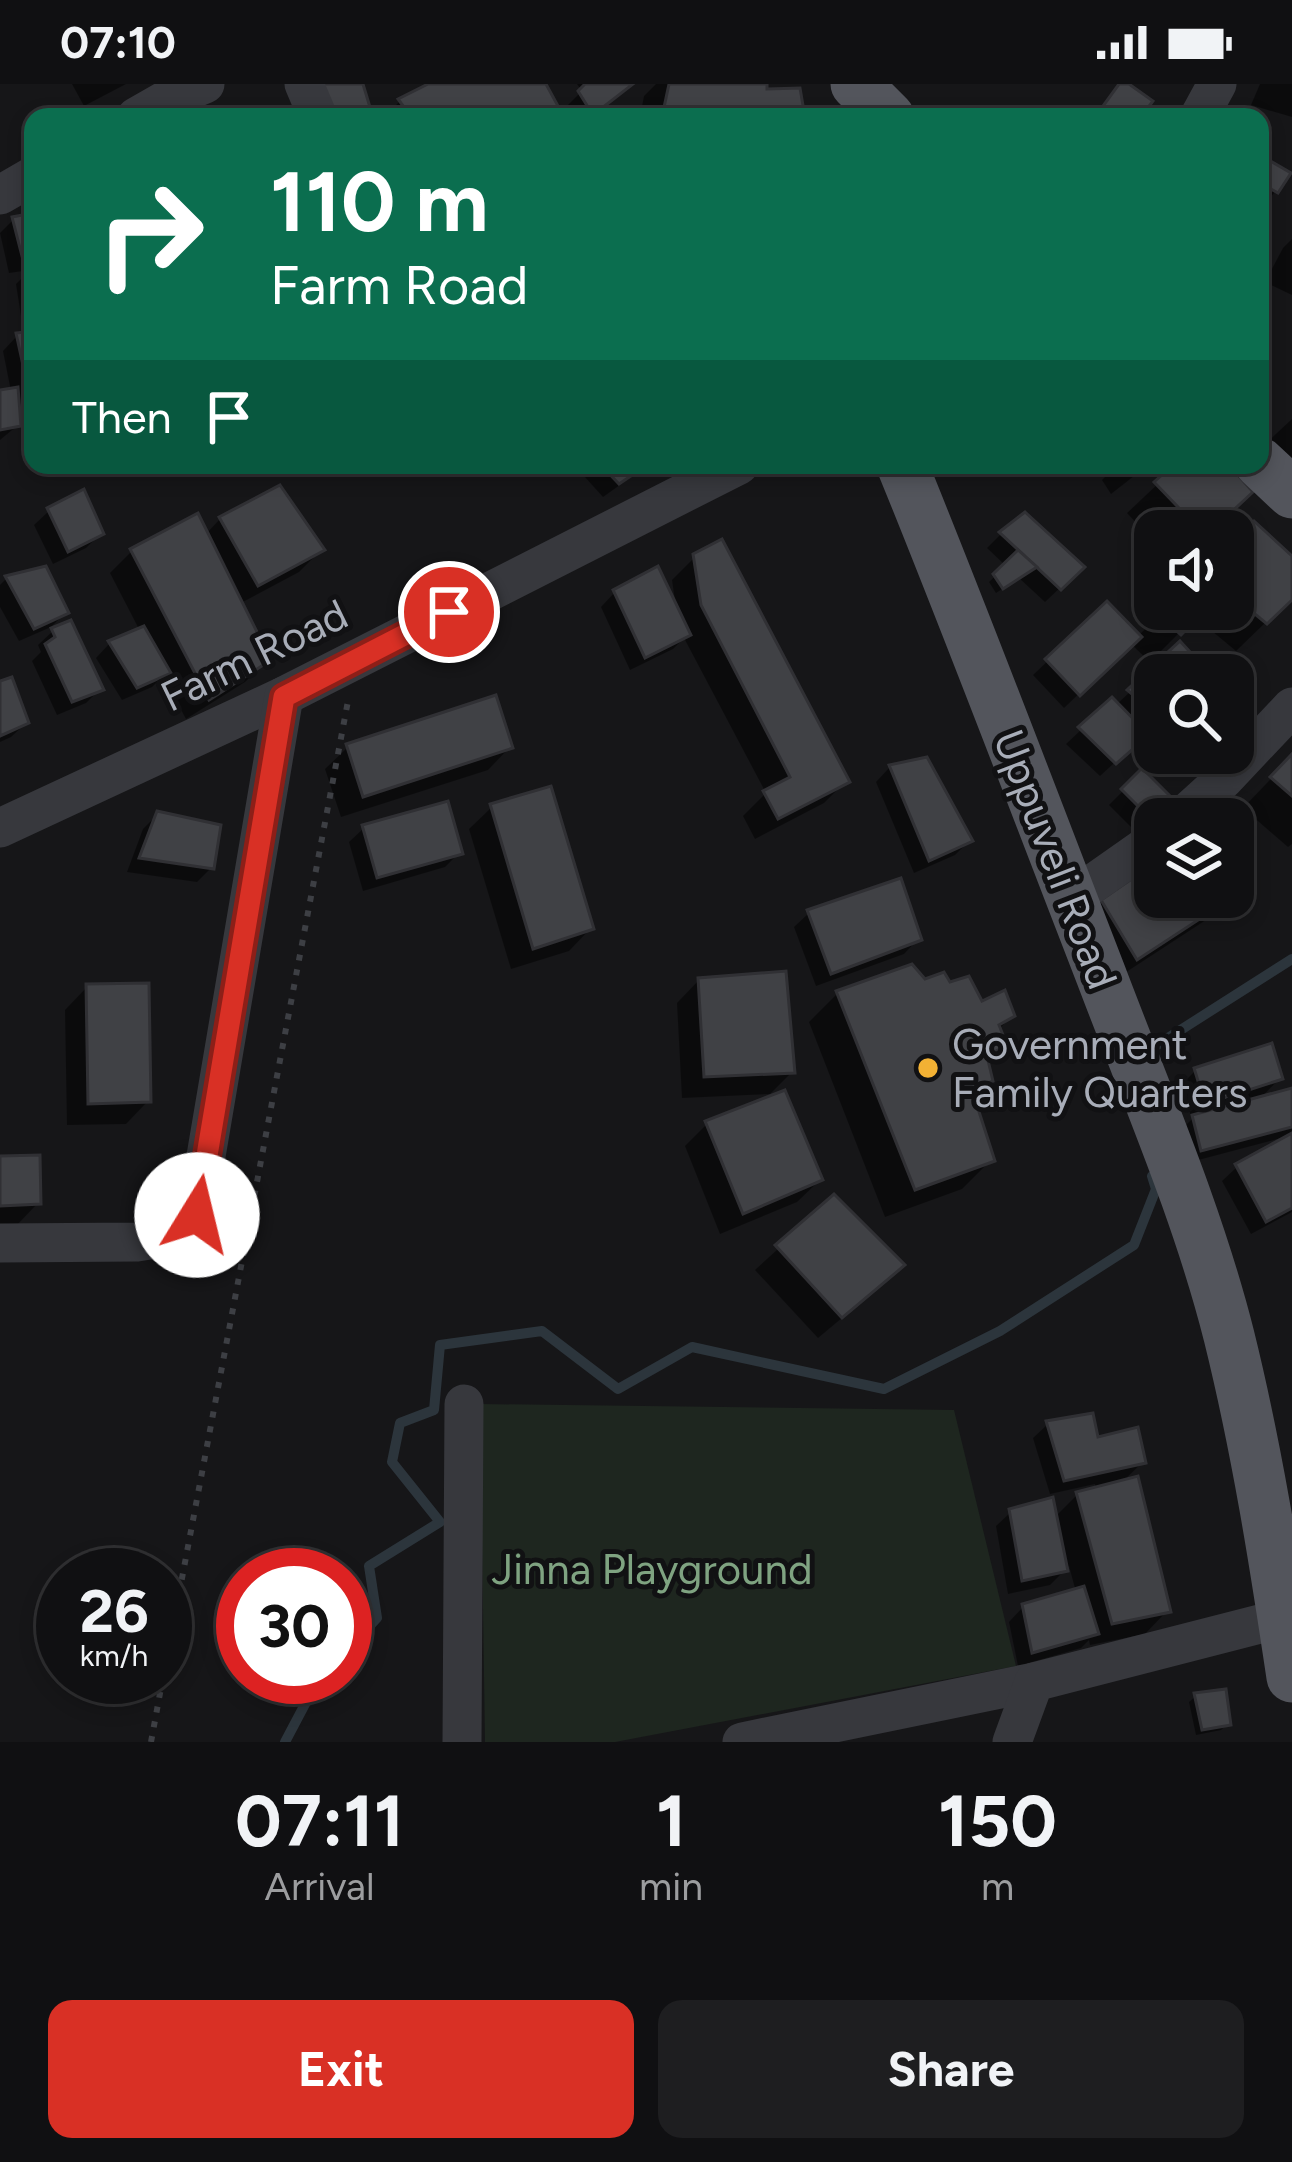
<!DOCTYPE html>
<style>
body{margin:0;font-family:Figtree,sans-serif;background:#1e1e20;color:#f1f3f6;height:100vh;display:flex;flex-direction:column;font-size:45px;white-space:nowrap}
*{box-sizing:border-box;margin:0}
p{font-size:39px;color:#9c9d9f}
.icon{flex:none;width:66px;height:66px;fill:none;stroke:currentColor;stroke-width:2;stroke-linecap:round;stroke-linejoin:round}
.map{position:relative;height:1658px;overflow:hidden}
.sheet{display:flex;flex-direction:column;background:#101012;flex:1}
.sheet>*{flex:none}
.guide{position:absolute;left:24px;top:24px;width:1245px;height:366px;border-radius:24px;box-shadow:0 6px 18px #0003,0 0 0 3px #303032;background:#0b6e4f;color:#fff;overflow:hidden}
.controls{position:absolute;left:1134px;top:426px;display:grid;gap:24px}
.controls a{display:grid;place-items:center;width:120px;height:120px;border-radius:24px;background:#101012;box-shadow:0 6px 18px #0003,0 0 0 3px #303032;font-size:60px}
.speed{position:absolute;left:36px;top:1464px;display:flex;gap:24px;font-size:60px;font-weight:700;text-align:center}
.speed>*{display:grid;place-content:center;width:156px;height:156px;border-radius:50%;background:#101012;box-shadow:0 6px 18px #0003,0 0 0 3px #303032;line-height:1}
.speed small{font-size:30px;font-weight:400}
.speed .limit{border:18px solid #d22;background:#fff;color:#111}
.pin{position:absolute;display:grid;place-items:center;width:102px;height:102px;color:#fff;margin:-51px;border:6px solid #fff;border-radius:50%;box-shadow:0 3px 12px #0007}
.me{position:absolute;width:132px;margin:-66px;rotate:9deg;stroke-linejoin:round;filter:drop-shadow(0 0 9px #0008)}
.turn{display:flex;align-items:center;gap:42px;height:252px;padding:0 48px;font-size:54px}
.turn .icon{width:156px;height:156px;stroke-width:2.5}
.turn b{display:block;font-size:84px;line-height:102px}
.then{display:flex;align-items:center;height:114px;padding:0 48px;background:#0003;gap:24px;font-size:45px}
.eta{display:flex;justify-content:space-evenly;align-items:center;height:204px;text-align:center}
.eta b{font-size:72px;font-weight:700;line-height:84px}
.cta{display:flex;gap:24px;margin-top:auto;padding:24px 48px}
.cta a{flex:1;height:138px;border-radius:24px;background:#d93025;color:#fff;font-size:48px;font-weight:700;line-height:138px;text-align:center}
.cta a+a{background:#1e1e20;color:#f1f3f6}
.status{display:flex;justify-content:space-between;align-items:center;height:84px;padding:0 60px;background:#101012;direction:ltr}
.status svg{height:33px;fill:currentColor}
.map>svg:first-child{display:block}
.green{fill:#1e261f}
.shadow{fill:#0007}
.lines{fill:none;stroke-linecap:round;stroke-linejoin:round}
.stream{stroke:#2c353c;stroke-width:10}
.building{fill:#404145;stroke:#303034;stroke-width:3}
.path{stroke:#3d3f44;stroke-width:6;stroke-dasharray:6 9;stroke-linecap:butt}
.minor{stroke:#37383d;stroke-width:39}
.major{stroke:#53555c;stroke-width:51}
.route-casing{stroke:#8d1f18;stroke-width:30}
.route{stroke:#d93025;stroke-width:21}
.poi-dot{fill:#f2b134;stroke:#111113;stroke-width:4.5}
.labels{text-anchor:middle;stroke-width:10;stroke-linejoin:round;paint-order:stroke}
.street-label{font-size:42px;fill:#a8adb8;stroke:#111113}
.poi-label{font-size:42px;fill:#a8adb8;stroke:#111113;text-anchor:start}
.park-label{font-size:42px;fill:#7fa381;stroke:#111113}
</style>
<div class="status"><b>07:10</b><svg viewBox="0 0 49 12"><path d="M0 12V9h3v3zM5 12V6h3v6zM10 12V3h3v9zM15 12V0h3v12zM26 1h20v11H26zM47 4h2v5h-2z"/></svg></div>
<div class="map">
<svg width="1292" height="1658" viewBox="0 0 1292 1658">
<rect width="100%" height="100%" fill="#161618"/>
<path class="green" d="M480,1320L954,1326L1016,1582L615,1658H485Z"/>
<g class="shadow">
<path d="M72,0H126L84,22Z"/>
<path d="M434,0H542L559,30L582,7L577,0H635L592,33H385L400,17Z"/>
<path d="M656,0H764V8L802,33H640L644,12Z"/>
<path d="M1260,0H1292V33L1251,21Z"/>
<path d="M1260,75L1276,107L1260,124Z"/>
<path d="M33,132V181L28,186L33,185V230L21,232L16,200L30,186L9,189L0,149L13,136Z"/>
<path d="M1292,155V211L1265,198L1283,164Z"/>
<path d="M33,250V318L17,321L18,341L0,356V309L11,307L3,267L17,252Z"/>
<path d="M1292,335V392L1261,364Z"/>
<path d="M574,381H648L603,413Z"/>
<path d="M1117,381H1148L1111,410L1102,396Z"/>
<path d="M1178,381H1225L1209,447H1155V459L1127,429Z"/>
<path d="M49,427L101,449L86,464L53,480L34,441Z"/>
<path d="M220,435L321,466L299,488L239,520L268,576L245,598L186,635L163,592L152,603L122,616L96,574L110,559L140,547L110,489L132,467L205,451Z"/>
<path d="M1001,450L1081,484L1045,518L1019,494L996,509L989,498L1006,482L987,464Z"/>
<path d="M1233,461L1292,476V513L1236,567L1195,533L1150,578L1131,560L1064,624L1033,591L1107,521L1137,553L1166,525H1233Z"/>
<path d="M695,473L846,697L824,719L755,755L743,732L766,709L684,554L673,565L630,586L601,523L615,508L676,524L672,496Z"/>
<path d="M44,485L66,528L51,543L19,557L0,523V501L6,495Z"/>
<path d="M53,547L100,605L86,619L57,631L32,577L41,568L38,561Z"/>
<path d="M1180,561L1207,591H1155V652L1153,654L1147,649L1100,692L1066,660L1112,617L1116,621Z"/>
<path d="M0,600L26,639L11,653L0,658Z"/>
<path d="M348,663H510L488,686L341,733L325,685Z"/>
<path d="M1292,673V760L1288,763L1243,724Z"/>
<path d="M890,683L970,756L955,771L914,789L876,698Z"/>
<path d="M1142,688L1172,719L1139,751L1109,721Z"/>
<path d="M492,723L591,844L569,867L511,885L469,745Z"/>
<path d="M158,730L211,784L197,798L127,788L143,745Z"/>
<path d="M364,744L459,769L445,783L363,807L349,758Z"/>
<path d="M1155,783V813H1231L1212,832L1114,896L1081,840L1103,818Z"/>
<path d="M809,829L918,855L904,870L816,902L794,843Z"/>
<path d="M699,896L792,988L770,1010L682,1014L677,919Z"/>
<path d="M925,899L949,902L1012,932L998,946L1004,960L985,978L990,996L971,1015L991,1076L962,1105L885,1133L809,938L838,909Z"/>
<path d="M87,903L148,1017L126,1040L67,1041L65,926Z"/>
<path d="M1196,986L1280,994L1258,1017L1292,1008V1128L1251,1150L1222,1097L1237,1083L1285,1053L1187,1079L1179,1048L1192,1035L1181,1001Z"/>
<path d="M707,1040L820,1096L797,1118L720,1150L685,1062Z"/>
<path d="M0,1075L38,1119L16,1142H0Z"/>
<path d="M834,1114L901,1181L879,1203L818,1254L755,1186Z"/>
<path d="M1048,1340L1143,1378L1121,1399L1167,1527L1145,1550L1090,1561L1089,1556L1081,1564L1018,1582L1009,1538L1023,1523L1076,1508L1069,1482L1050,1501L1008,1510L996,1442L1011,1428L1054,1434L1078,1410L1096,1406L1095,1400L1050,1410L1033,1354Z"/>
<path d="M1196,1612L1228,1639L1221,1646L1196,1651L1189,1618Z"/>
</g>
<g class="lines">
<g class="stream">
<path d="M1146,968L1292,875"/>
<path d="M345,1569L377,1534L369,1482L440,1438L392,1378L400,1339L434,1326L440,1261L542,1247L618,1305L692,1263L884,1305L1000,1247L1134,1161L1156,1105L1152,1092"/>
<path d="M285,1658L313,1605L324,1593"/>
</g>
</g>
<g class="building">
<path d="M319,0H363L373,33H332Z"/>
<path d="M428,0H546L564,33H411L398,15Z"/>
<path d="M585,0H633L593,31L578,7Z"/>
<path d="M669,0H767V5L800,4L805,33H698L663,28Z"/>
<path d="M1119,0H1129L1153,17L1141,33H1095Z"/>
<path d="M1260,71L1291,89L1278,109L1260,99Z"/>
<path d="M33,129V175L23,176L12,133Z"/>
<path d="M33,247V308L29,309L16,249Z"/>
<path d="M18,303L21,342L0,346V306Z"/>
<path d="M601,381H647L619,400Z"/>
<path d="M1173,381H1229L1253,408L1211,447H1201L1154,398Z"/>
<path d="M280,401L325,466L258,502L219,433Z"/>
<path d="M84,405L104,450L68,468L47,424Z"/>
<path d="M1025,428L1085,483L1061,506L999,448Z"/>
<path d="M198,429L271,576L209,616L130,465Z"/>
<path d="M1254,437L1292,472V516L1267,540L1233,512V457Z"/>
<path d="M722,455L850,698L778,735L763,707L790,693L701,521L693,470Z"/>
<path d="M1018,466L1037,483L1003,505L993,490Z"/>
<path d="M46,482L69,529L34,545L5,492Z"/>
<path d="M658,482L691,551L645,574L613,506Z"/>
<path d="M1107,517L1142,553L1080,612L1045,575Z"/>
<path d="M1161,525H1207L1181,551L1157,529Z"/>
<path d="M71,536L104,606L72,618L45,560L55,553L51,544Z"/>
<path d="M144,542L171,589L137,604L108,557Z"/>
<path d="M1180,557L1211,591H1155V629L1127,606Z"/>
<path d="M12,593L29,639L0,652V597Z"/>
<path d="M496,611L513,664L363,713L346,660Z"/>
<path d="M1112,613L1149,651L1116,680L1078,643Z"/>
<path d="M1292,670V712L1270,693Z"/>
<path d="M927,673L973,757L929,777L889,681Z"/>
<path d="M1142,684L1177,719L1160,735H1155V739L1121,705Z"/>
<path d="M551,702L594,845L533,865L490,720Z"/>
<path d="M448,717L463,770L377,794L362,741Z"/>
<path d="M157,727L221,741L214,785L139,774Z"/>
<path d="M1155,779V813H1233V804L1238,810L1137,876L1101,816Z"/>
<path d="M901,794L922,856L831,890L807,826Z"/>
<path d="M912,880L925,895L944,888L950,898L969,892L982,917L1005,906L1015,932L999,941L1007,961L987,972L993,997L972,1006L995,1077L915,1106L836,907Z"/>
<path d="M786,887L795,989L704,993L698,894Z"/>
<path d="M149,899L151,1018L88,1020L86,900Z"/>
<path d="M1272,959L1283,995L1205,1020L1194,984Z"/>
<path d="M1292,1004V1043L1201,1067L1192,1031Z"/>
<path d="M785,1006L823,1096L743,1130L705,1037Z"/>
<path d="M1292,1049V1124L1266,1138L1235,1080Z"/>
<path d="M40,1071L41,1120L0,1122V1072Z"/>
<path d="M834,1110L905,1181L842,1234L775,1161Z"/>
<path d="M1093,1329L1098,1353L1138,1343L1146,1379L1064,1397L1046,1337Z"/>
<path d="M1138,1392L1171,1528L1112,1540L1076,1408Z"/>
<path d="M1053,1413L1068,1487L1022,1497L1009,1425Z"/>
<path d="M1084,1502L1099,1550L1032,1569L1022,1520Z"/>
<path d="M1226,1605L1231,1641L1202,1646L1194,1609Z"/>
</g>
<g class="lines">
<g class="path">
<path d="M165,1584L348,617"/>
<path d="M151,1658L163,1593"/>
</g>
<g class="minor">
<path d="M304,0L318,33"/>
<path d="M136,33L164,17L205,0"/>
<path d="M1199,33L1217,0"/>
<path d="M0,111L33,92"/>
<path d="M1180,735L1224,695L1292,623"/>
<path d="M0,744L284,612L739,381"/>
<path d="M1071,815L1155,756"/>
<path d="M0,1159L137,1158L187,1150L194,1143L284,612"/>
<path d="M462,1658L464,1320"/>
<path d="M742,1658L1034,1598"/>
<path d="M1012,1658L1034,1598L1283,1534"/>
</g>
<g class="major">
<path d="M856,0L889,33"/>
<path d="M1260,379L1292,409"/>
<path d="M902,381C971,550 1035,721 1101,891C1146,1010 1198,1129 1229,1252C1257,1365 1275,1479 1292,1593"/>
</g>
</g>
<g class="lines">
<defs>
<path id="route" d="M197,1131L284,613L449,528"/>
</defs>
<use href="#route" class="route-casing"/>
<use href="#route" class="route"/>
</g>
<circle class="poi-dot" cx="928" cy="984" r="12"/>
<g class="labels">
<g class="street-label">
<text transform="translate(254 571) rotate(-26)" y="15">Farm Road</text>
<text transform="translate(1056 775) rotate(69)" y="15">Uppuveli Road</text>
</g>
<g class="poi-label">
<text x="952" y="975">Government<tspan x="952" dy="48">Family Quarters</tspan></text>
</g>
<g class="park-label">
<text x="652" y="1500">Jinna Playground</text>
</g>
</g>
</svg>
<div class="controls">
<a><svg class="icon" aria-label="sound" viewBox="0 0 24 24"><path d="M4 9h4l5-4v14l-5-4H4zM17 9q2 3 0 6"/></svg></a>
<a><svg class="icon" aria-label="search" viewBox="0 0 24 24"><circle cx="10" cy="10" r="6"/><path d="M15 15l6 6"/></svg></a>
<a><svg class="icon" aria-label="layers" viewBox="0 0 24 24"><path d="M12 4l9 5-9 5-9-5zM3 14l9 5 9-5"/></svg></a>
</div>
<div class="speed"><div>26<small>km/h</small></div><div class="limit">30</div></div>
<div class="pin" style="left:449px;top:528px;background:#d93025"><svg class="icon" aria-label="arrive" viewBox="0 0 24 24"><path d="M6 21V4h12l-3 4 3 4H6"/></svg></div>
<svg class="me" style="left:197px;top:1131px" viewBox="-20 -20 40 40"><circle r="19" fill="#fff"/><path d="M0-13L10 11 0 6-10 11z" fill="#d93025"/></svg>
<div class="guide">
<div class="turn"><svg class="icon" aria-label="right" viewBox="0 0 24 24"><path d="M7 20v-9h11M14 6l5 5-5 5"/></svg><div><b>110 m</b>Farm Road</div></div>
<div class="then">Then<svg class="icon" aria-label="arrive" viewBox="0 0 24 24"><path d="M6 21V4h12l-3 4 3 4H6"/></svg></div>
</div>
</div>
<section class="sheet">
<div class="eta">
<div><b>07:11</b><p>Arrival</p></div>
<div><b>1</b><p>min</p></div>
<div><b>150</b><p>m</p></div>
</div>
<div class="cta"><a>Exit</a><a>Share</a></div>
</section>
